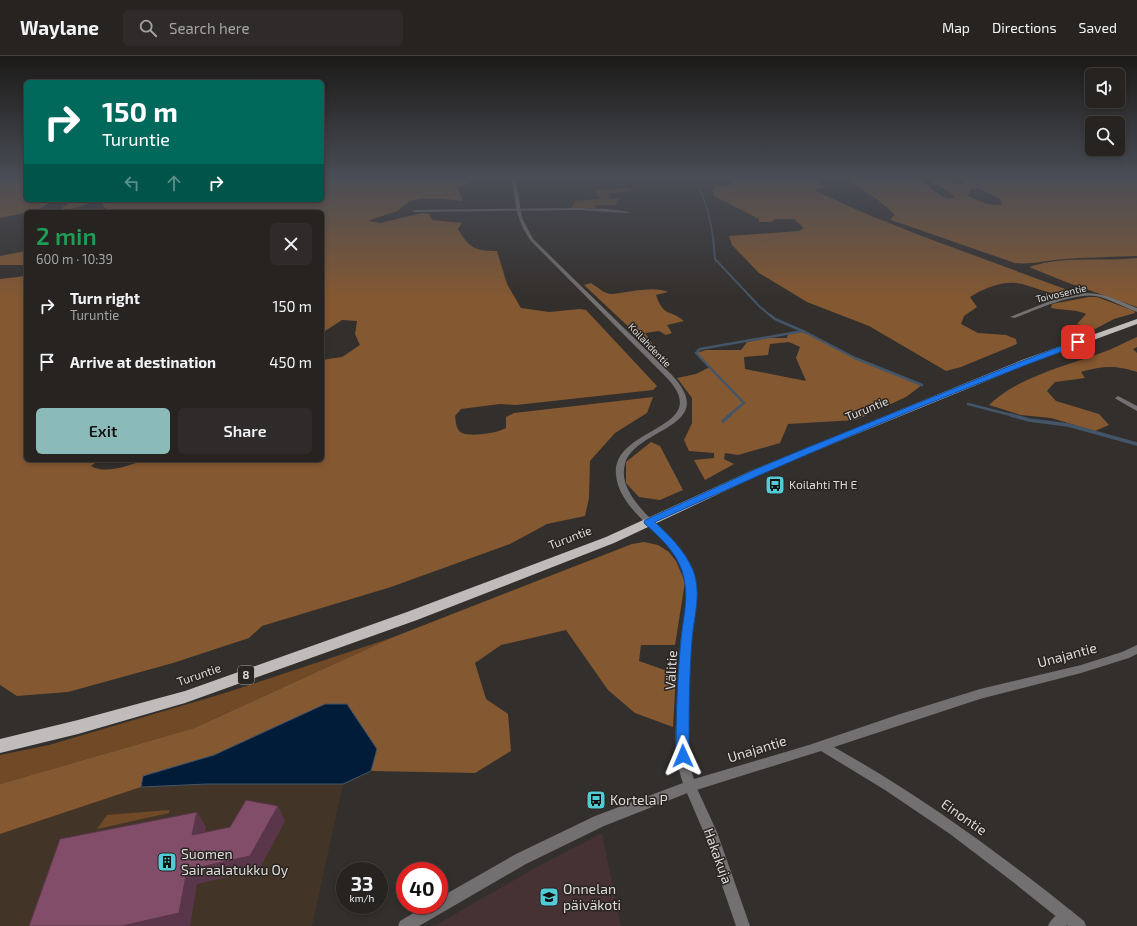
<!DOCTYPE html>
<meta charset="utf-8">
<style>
body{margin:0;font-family:"Exo 2",sans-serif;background:#2e2b2a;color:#f1f3f6;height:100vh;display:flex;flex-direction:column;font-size:15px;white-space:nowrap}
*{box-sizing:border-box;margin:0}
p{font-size:13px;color:#a4a4a5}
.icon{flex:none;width:22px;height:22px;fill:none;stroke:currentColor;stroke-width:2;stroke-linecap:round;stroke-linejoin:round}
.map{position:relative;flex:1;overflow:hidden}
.panel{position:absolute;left:24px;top:154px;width:300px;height:252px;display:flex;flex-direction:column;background:#262321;border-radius:6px;box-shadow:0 2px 6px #0003,0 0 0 1px #42403f}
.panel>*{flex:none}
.guide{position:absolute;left:24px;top:24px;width:300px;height:122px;border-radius:6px;box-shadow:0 2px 6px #0003,0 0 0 1px #42403f;background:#00695c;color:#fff;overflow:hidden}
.controls{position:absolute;left:1085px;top:12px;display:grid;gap:8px}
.controls a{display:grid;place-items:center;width:40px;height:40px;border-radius:6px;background:#262321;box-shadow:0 2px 6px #0003,0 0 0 1px #42403f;font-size:20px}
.speed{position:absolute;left:336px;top:806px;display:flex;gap:8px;font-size:20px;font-weight:700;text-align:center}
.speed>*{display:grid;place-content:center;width:52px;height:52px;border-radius:50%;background:#262321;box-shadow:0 2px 6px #0003,0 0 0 1px #42403f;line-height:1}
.speed small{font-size:10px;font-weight:400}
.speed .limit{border:6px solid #d22;background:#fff;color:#111}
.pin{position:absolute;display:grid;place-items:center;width:34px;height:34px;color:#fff;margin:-17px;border-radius:8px;box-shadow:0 2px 6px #0006}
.me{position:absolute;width:44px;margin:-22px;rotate:359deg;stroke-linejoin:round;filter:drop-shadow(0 0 3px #0008)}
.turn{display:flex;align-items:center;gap:14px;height:84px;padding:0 12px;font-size:18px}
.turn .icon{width:52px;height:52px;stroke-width:2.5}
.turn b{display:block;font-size:28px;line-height:34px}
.lanes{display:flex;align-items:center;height:38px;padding:0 12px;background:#0003;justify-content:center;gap:20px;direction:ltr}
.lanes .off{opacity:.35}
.round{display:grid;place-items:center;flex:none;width:42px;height:42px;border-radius:6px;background:#2e2b2a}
.summary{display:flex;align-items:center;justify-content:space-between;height:68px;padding:0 12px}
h1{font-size:24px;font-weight:600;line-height:30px;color:#1e9e55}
.action{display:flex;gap:8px;margin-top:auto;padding:8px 12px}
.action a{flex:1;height:46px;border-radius:6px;background:#8bbbb9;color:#111;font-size:16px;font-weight:600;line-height:46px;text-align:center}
.action a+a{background:#2e2b2a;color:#f1f3f6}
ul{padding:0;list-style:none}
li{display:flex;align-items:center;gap:12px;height:56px;padding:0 12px}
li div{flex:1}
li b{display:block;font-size:15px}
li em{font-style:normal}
header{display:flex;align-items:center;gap:24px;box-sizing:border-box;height:56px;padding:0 20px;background:#262321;border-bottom:1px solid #42403f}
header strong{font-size:19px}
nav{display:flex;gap:22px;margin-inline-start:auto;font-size:14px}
.search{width:280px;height:36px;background:#2e2b2a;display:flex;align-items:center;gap:10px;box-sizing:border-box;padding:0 14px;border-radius:6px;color:#a4a4a5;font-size:15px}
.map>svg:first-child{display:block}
.commercial{fill:#423527}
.education{fill:#463133}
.green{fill:#704a27}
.forest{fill:#845831;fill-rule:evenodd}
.water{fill:#011c38;stroke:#435568}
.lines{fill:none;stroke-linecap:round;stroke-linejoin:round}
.stream-far3{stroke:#435568;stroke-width:1.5}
.stream-far2{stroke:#435568;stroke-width:2}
.stream-far1{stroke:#435568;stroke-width:2.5}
.stream{stroke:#435568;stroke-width:3.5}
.minor{fill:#727070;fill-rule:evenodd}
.tertiary{fill:#727070;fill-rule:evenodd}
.trunk{fill:#c1bcbc;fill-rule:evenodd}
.shaded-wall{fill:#5a364a}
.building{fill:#814d69;stroke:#5a364a}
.route{fill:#1a73e8;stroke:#114b97}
.labels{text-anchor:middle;stroke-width:3;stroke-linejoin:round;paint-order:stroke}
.far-street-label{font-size:10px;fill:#dedbd9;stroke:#292522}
.shield{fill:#292522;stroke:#a8a4a2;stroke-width:1}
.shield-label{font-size:11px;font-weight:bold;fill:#dedbd9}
.street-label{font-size:12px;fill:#dedbd9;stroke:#292522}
.poi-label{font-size:12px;fill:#dedbd9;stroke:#292522;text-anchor:start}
.near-street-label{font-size:14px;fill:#dedbd9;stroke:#292522}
.near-poi-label{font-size:14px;fill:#dedbd9;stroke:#292522;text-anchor:start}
</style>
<header>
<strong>Waylane</strong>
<div class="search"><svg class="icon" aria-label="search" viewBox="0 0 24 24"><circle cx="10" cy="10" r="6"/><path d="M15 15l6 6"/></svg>Search here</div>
<nav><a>Map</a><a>Directions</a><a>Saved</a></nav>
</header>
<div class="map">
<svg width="1137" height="870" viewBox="0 0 1137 870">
<rect width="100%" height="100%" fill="#332f2c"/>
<path class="commercial" d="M207,728H343L312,870H0V778L141,731Z"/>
<path class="education" d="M602,777L621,870H434L533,813Z"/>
<g class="green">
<path d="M628,132L634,135L608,137L610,141L608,142L609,143H619L615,149H596L595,152H572L574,145L600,143L596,134Z"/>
<path d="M391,582L194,672L0,728V699L49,689L225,637Z"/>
<path d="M169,754V757L97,773L107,759Z"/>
</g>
<g class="forest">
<path d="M0,121H26V144H55L37,154L0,162Z"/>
<path d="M322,121H452V123H477L457,131L462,141V145C447,143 420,139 407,147C404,149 401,153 397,155C388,159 378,160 369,165L380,167L422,157L429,158L432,164L462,167L458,173C469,192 475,195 497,195L507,228L521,252L549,256L580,253L586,254L657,330L653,334L516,349L500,348L461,353L455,360C456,366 456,374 462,377C471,381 498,377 506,372V361L514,357L653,341L647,357L615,377L590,405L589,442L585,460L547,468L510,488L391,531L262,570L249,582L173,607L68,636L17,640L0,629V223L26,220V404H99L91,410C106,419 129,409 145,404H322V304L342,301L360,289L355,278L357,265L342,264L322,277V156H110L103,150V148L100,144H140L144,145L147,144H322Z"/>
<path d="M730,121H811L824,129L825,132L817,133L816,135L864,157L919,179L1065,233L1067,237C1049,241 1034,229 1016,227C1001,225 982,233 970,241L977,251L964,260L961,268L978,277L1006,279L1016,283L1017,288L961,311L946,315L869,270L807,246L759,217L732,189L729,180L799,175L804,172L794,163H776L770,166H759V163L714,140L712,135L715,131L731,128Z"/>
<path d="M842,121L875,123L877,121C886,121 907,119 915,121C928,125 941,148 955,141C952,138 948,135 945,133C939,129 930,129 930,121C941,121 950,126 962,128L965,125L952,121H1137V200C1113,201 1089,201 1065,203C1048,204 1031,209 1015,207L891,164L892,161L895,159C879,143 861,132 842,121ZM979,132L1000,143L1002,149L987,148L968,140L970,133Z"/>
<path d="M73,144H99L65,155L62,152Z"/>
<path d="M26,195V209H0V200Z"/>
<path d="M1137,202V251L1066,226L1029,211C1064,199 1101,206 1137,202Z"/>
<path d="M591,227L604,236L610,238C626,237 654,229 668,236L656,239C664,262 670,253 684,265L667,269L672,277L666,279L659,275L645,277L653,289L649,290L584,229Z"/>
<path d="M1089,241H1097L1134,255L1135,257L1114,263L1095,273L1077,268L1086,258C1080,254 1061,254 1051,252L1052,248Z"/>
<path d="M803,275L855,302L922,329L906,341L856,364L788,368L780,387L738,399L725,397L724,403L734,408L705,424L694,404L714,402V397L689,395L684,384L692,367V342L677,322L696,318L710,311L696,297L706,294H741L747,286L767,282H787L788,278ZM789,286L800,291L796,302L806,325L745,313L744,301L768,299L770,288Z"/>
<path d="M1137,281V291L1133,293L1137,297V316C1115,309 1103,310 1081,316L1085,322L1055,326L1047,335L1056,345L1099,358L1109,369L1095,375L1051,362L1021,359L989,349C1018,320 1071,309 1109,294C1119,290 1127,285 1137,281Z"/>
<path d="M651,386L660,390L683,434L660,444L639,441L626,427V406Z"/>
<path d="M644,486L658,489L669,496L676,505L685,526L675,589H641L639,605L676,618L673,671L635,657L608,634L566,574L501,589L475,607L486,643L508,658L511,695L475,717L371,715L377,693L347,649L325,648L214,699L143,720L141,731L0,778V728L194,672L391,582L632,488Z"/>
</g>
<path class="water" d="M325,648H347L377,693L371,715L343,728H207L141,731L143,720L214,699Z"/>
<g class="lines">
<path class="stream-far3" d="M693,121C705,140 710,160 713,182"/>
<path class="stream-far2" d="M713,181L715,203L760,251L771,260"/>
<g class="stream-far1">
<path d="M770,259L775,263L807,277L855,302L922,329"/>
<path d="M968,348L1015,360"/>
<path d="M728,360L744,347L696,297L700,293L803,275"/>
</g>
<g class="stream">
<path d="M1011,359L1029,364L1068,369L1137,388"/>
<path d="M723,365L730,359"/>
</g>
<g class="minor">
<path d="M580,152L607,153L629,156L627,157L580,154L414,156L412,155L414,154Z"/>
<path d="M1084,237C1103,236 1120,245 1137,252V256C1123,251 1110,243 1096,240C1075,236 1035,254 1015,262L1010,261L1050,245Z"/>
<path d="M1118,340L1137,350V355L1116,343L1115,342Z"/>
<path d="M690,724L694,726L717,776L750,870H736L704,777L684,730L686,726Z"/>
<path d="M1067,853L1072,855L1074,860L1072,865L1066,870H1048C1051,862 1059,856 1067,853Z"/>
</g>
<path class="tertiary" d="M514,121H518L516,123L522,162L533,183L671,318C722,372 635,371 625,408C616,438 658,468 675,487C684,497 692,510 695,524C698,542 694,560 692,578C690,598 690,619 689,639C688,667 684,696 694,723L809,689L900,658L980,633L1081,609L1122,596L1137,589V598L1129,602L1081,617L980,643L834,691C923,741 1005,801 1084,865L1086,870H1068L1013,826L950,778L885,734L821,695L690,736L604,770L526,808L419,870H398L400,865L427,849H439V842L516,798L595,760L683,727C672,697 676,669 678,637C679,618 679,599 681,580C684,561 689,542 685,523C677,481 620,460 616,419C611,370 717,374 666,321L531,185C516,164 515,147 512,123Z"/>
<path class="trunk" d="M1137,263V268L1028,308L837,386L761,418L614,487L417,564L185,647L78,678L0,697V683L78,664L185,635L407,556L606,481L753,414L1022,304Z"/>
</g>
<g class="shaded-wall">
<path d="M278,750L285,765L259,814L197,828L190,870H122L187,814Z"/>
<path d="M197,756L206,771L202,793L192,779Z"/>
</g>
<path class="building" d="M246,744L278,750L250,800L187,814L179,857L122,870H29L60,783L197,756L192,779L230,771Z"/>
<linearGradient id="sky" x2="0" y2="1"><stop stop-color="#1c1a18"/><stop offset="0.5" stop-color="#4a4d56"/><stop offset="1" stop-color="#4a4d56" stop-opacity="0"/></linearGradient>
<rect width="1137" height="243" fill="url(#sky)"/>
<path class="route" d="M1078,284L1081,285V288C937,342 795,402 655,466C670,480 685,495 693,514C702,537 694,560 692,584C689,622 689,661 689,700L687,704L683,706L678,704L676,700C676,661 677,623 681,584C683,560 690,540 682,515C676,496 660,481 645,468L644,466L645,464L754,414L804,393L1022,305Z"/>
<defs>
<symbol id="bus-square" viewBox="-11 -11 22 22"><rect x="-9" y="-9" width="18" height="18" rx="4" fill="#51ccd4" stroke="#292522"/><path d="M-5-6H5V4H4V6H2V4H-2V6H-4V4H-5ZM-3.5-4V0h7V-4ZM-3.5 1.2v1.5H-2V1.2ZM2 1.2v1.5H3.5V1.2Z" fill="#111"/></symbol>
<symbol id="building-square" viewBox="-11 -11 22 22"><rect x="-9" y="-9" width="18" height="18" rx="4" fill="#51ccd4" stroke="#292522"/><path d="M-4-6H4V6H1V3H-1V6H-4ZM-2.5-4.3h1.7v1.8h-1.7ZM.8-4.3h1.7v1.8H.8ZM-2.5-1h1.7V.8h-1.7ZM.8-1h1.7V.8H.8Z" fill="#111"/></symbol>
<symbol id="school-square" viewBox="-11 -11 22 22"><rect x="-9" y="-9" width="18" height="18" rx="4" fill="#51ccd4" stroke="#292522"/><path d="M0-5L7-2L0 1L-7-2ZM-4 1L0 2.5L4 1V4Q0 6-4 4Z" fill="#111"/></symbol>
</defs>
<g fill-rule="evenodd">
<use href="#bus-square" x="764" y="418" width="22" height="22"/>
<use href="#bus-square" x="585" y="733" width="22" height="22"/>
<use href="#building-square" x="156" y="795" width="22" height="22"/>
<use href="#school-square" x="538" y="830" width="22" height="22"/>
</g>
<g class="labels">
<g class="far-street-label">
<text transform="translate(1061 237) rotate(-13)" y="4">Toivosentie</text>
<text transform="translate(650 289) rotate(46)" y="4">Koilahdentie</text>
</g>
<rect class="shield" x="238" y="610" width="16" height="18" rx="3"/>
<g class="shield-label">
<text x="246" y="623">8</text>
</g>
<g class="street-label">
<text transform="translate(867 353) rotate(-22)" y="4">Turuntie</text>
<text transform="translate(570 482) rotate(-21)" y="4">Turuntie</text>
<text transform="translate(199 619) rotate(-19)" y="4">Turuntie</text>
</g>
<g class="poi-label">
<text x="789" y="433">Koilahti TH E</text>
</g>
<g class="near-street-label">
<text transform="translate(1067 599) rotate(-15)" y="5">Unajantie</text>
<text transform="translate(671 614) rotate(-87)" y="5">Välitie</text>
<text transform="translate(757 693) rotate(-17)" y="5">Unajantie</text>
<text transform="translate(964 761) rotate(35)" y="5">Einontie</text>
<text transform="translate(718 800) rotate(70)" y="5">Hakakuja</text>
</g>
<g class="near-poi-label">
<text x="610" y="749">Kortela P</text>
<text x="181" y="803">Suomen<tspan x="181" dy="16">Sairaalatukku Oy</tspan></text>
<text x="563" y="838">Onnelan<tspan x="563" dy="16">päiväkoti</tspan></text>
</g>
</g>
</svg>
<div class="controls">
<a><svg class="icon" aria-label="sound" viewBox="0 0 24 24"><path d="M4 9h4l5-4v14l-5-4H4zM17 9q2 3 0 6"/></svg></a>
<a><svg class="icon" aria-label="search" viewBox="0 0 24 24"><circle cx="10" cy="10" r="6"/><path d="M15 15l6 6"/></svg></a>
</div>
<div class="speed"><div>33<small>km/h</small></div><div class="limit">40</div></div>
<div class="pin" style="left:1078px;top:286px;background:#d93025"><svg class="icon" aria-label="arrive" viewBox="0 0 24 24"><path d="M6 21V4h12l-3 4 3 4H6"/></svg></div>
<svg class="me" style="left:683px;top:700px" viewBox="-20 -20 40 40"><path d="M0-17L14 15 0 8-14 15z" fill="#1a73e8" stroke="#fff" stroke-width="4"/></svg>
<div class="guide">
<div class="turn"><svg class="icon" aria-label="right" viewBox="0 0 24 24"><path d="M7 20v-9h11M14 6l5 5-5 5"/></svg><div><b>150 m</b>Turuntie</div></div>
<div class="lanes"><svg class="icon off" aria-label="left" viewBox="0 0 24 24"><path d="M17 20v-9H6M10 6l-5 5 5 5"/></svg><svg class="icon off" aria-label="ahead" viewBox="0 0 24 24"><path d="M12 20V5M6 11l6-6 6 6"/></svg><svg class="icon" aria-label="right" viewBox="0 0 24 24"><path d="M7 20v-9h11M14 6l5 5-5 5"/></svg></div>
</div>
<section class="panel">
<div class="summary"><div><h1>2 min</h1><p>600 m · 10:39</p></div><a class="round"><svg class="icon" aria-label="close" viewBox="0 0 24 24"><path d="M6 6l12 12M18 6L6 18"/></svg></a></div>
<ul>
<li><svg class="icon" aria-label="right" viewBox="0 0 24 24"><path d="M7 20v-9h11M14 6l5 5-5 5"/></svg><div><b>Turn right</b><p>Turuntie</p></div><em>150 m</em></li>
<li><svg class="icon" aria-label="arrive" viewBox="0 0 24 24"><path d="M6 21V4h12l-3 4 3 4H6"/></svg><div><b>Arrive at destination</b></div><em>450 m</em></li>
</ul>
<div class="action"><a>Exit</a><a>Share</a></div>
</section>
</div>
